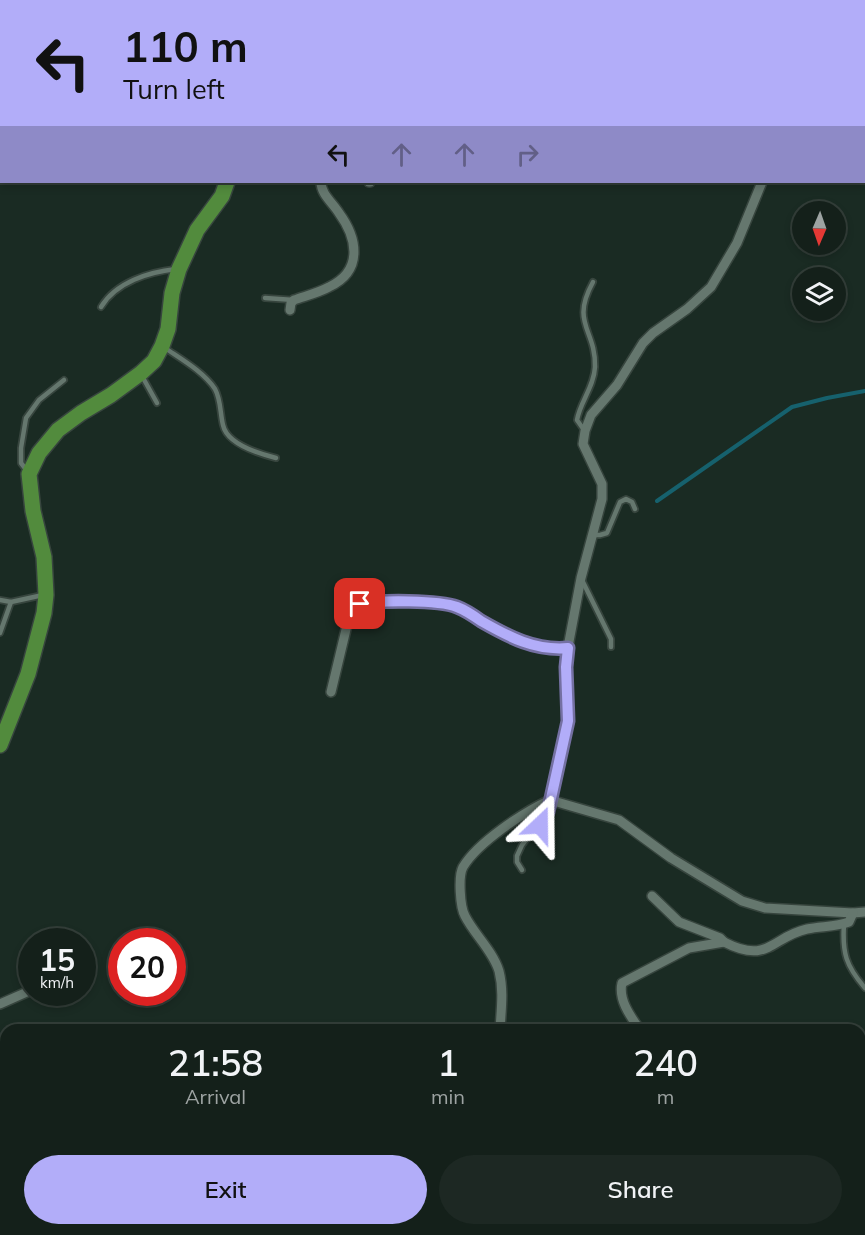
<!DOCTYPE html>
<style>
body{margin:0;font-family:Mulish,sans-serif;background:#1d2823;color:#f1f3f6;height:100vh;display:flex;flex-direction:column;font-size:22px;white-space:nowrap}
*{box-sizing:border-box;margin:0}
p{font-size:20px;color:#9da3a2}
.icon{flex:none;width:33px;height:33px;fill:none;stroke:currentColor;stroke-width:2;stroke-linecap:round;stroke-linejoin:round}
.map{position:relative;flex:1;overflow:hidden}
.panel{position:absolute;left:0px;top:1024px;width:866px;height:212px;display:flex;flex-direction:column;background:#14201a;border-radius:18px 18px 0 0;box-shadow:0 3px 9px #0003,0 0 0 2px #333e39}
.panel>*{flex:none}
.hud{position:absolute;left:0px;top:0px;width:866px;height:183px;box-shadow:0 3px 9px #0003,0 0 0 2px #333e39;background:#b2adf9;color:#111;overflow:hidden}
.needle{width:39px;rotate:182deg}
.buttons{position:absolute;left:792px;top:201px;display:grid;gap:12px}
.buttons a{display:grid;place-items:center;width:54px;height:54px;border-radius:50%;background:#14201a;box-shadow:0 3px 9px #0003,0 0 0 2px #333e39;font-size:30px}
.speed{position:absolute;left:18px;top:928px;display:flex;gap:12px;font-size:30px;font-weight:700;text-align:center}
.speed>*{display:grid;place-content:center;width:78px;height:78px;border-radius:50%;background:#14201a;box-shadow:0 3px 9px #0003,0 0 0 2px #333e39;line-height:1}
.speed small{font-size:15px;font-weight:400}
.speed .limit{border:9px solid #d22;background:#fff;color:#111}
.pin{position:absolute;display:grid;place-items:center;width:51px;height:51px;color:#fff;margin:-26px;border-radius:12px;box-shadow:0 3px 9px #0006}
.me{position:absolute;width:66px;margin:-33px;rotate:23deg;stroke-linejoin:round;filter:drop-shadow(0 0 4px #0008)}
.turn{display:flex;align-items:center;gap:21px;height:126px;padding:0 24px;font-size:27px}
.turn .icon{width:78px;height:78px;stroke-width:2.5}
.turn b{display:block;font-size:42px;line-height:51px}
.lanes{display:flex;align-items:center;height:57px;padding:0 24px;background:#0003;justify-content:center;gap:30px;direction:ltr}
.lanes .off{opacity:.35}
.eta{display:flex;justify-content:space-evenly;align-items:center;height:102px;text-align:center}
.eta b{font-size:36px;font-weight:600;line-height:42px}
.button{display:flex;gap:12px;margin-top:auto;padding:12px 24px}
.button a{flex:1;height:69px;border-radius:36px;background:#b2adf9;color:#111;font-size:24px;font-weight:600;line-height:69px;text-align:center}
.button a+a{background:#1d2823;color:#f1f3f6}
.map>svg:first-child{display:block}
.lines{fill:none;stroke-linecap:round;stroke-linejoin:round}
.stream{stroke:#16616d;stroke-width:4}
.service-casing{stroke:#37453e;stroke-width:8}
.minor-casing{stroke:#37453e;stroke-width:12}
.primary-casing{stroke:#37453e;stroke-width:18}
.service{stroke:#65776e;stroke-width:4.5}
.minor{stroke:#65776e;stroke-width:9}
.primary{stroke:#528b3d;stroke-width:15}
.route-casing{stroke:#7470a2;stroke-width:15}
.route{stroke:#b2adf9;stroke-width:10}
</style>
<div class="map">
<svg width="865" height="1235" viewBox="0 0 865 1235">
<rect width="100%" height="100%" fill="#1a2b23"/>
<g class="lines">
<path class="stream" d="M657,501L792,407L827,398L865,391"/>
<defs>
<g id="service">
<path d="M328,0L330,2"/>
<path d="M650,0V2"/>
<path d="M265,298L294,300"/>
<path d="M101,307C116,282 149,272 176,269"/>
<path d="M165,348C181,359 204,372 215,389C221,400 220,413 223,425C227,444 260,454 276,458"/>
<path d="M142,376L157,403"/>
<path d="M584,430L577,420C580,402 594,387 595,367C596,329 570,324 593,282"/>
<path d="M28,472L21,463V448L26,418L39,400L64,380"/>
<path d="M592,535H600L607,533L620,502L626,499L632,502L635,509"/>
<path d="M582,580L611,639V647"/>
<path d="M0,600L11,602L43,595"/>
<path d="M0,633L11,602"/>
<path d="M522,870L517,862V856L522,845L548,812L550,800"/>
<path d="M844,924C842,953 846,966 865,988"/>
</g>
<g id="minor">
<path d="M745,0L746,2"/>
<path d="M369,182H370"/>
<path d="M290,310L291,303L294,300C305,296 318,293 329,287C363,271 358,239 339,213C332,202 321,194 321,182"/>
<path d="M331,692L349,617L353,608L365,603L432,602L457,607L505,635L532,646L555,649L568,647"/>
<path d="M550,800L619,820L671,858L742,901L765,908L853,913L865,912"/>
<path d="M724,942C769,965 771,937 807,929C821,926 836,927 849,922L853,913"/>
<path d="M0,1004L27,992L32,987"/>
<path d="M500,1030C501,1010 504,991 499,971C493,951 474,934 465,916C460,907 458,876 463,867C478,842 524,812 550,800L568,721L566,667L568,647L581,578L602,499V484L583,444L585,431L591,415L617,385L643,343L653,333L687,309L711,287L737,243L762,182"/>
<path d="M640,1030C631,1017 618,1000 622,983L689,948L724,942L720,938L679,922L652,896"/>
<path d="M483,1230L484,1235"/>
</g>
<g id="primary">
<path d="M278,2L279,0"/>
<path d="M0,745L28,674L44,613L46,595L44,557L33,511L29,474L39,453L58,430L81,413L111,395L141,373L154,361L162,346L168,329L172,293L179,269L197,230L222,196L227,182"/>
</g>
</defs>
<use href="#service" class="service-casing"/>
<use href="#minor" class="minor-casing"/>
<use href="#primary" class="primary-casing"/>
<use href="#service" class="service"/>
<use href="#minor" class="minor"/>
<use href="#primary" class="primary"/>
</g>
<g class="lines">
<defs>
<path id="route" d="M360,604C379,600 439,600 457,607C465,610 474,616 481,621C509,637 535,651 568,648L566,667L568,721L548,812L540,825"/>
</defs>
<use href="#route" class="route-casing"/>
<use href="#route" class="route"/>
</g>
</svg>
<div class="buttons">
<a><svg class="needle" viewBox="-14 -14 28 28"><path d="M0-13l5 13h-10z" fill="#e53935"/><path d="M0 13l5-13h-10z" fill="#9da3a2"/></svg></a>
<a><svg class="icon" aria-label="layers" viewBox="0 0 24 24"><path d="M12 4l9 5-9 5-9-5zM3 14l9 5 9-5"/></svg></a>
</div>
<div class="speed"><div>15<small>km/h</small></div><div class="limit">20</div></div>
<div class="pin" style="left:360px;top:604px;background:#d93025"><svg class="icon" aria-label="arrive" viewBox="0 0 24 24"><path d="M6 21V4h12l-3 4 3 4H6"/></svg></div>
<svg class="me" style="left:540px;top:825px" viewBox="-20 -20 40 40"><path d="M0-17L14 15 0 8-14 15z" fill="#b2adf9" stroke="#fff" stroke-width="4"/></svg>
<div class="hud">
<div class="turn"><svg class="icon" aria-label="left" viewBox="0 0 24 24"><path d="M17 20v-9H6M10 6l-5 5 5 5"/></svg><div><b>110 m</b>Turn left</div></div>
<div class="lanes"><svg class="icon" aria-label="left" viewBox="0 0 24 24"><path d="M17 20v-9H6M10 6l-5 5 5 5"/></svg><svg class="icon off" aria-label="ahead" viewBox="0 0 24 24"><path d="M12 20V5M6 11l6-6 6 6"/></svg><svg class="icon off" aria-label="ahead" viewBox="0 0 24 24"><path d="M12 20V5M6 11l6-6 6 6"/></svg><svg class="icon off" aria-label="right" viewBox="0 0 24 24"><path d="M7 20v-9h11M14 6l5 5-5 5"/></svg></div>
</div>
<section class="panel">
<div class="eta">
<div><b>21:58</b><p>Arrival</p></div>
<div><b>1</b><p>min</p></div>
<div><b>240</b><p>m</p></div>
</div>
<div class="button"><a>Exit</a><a>Share</a></div>
</section>
</div>
